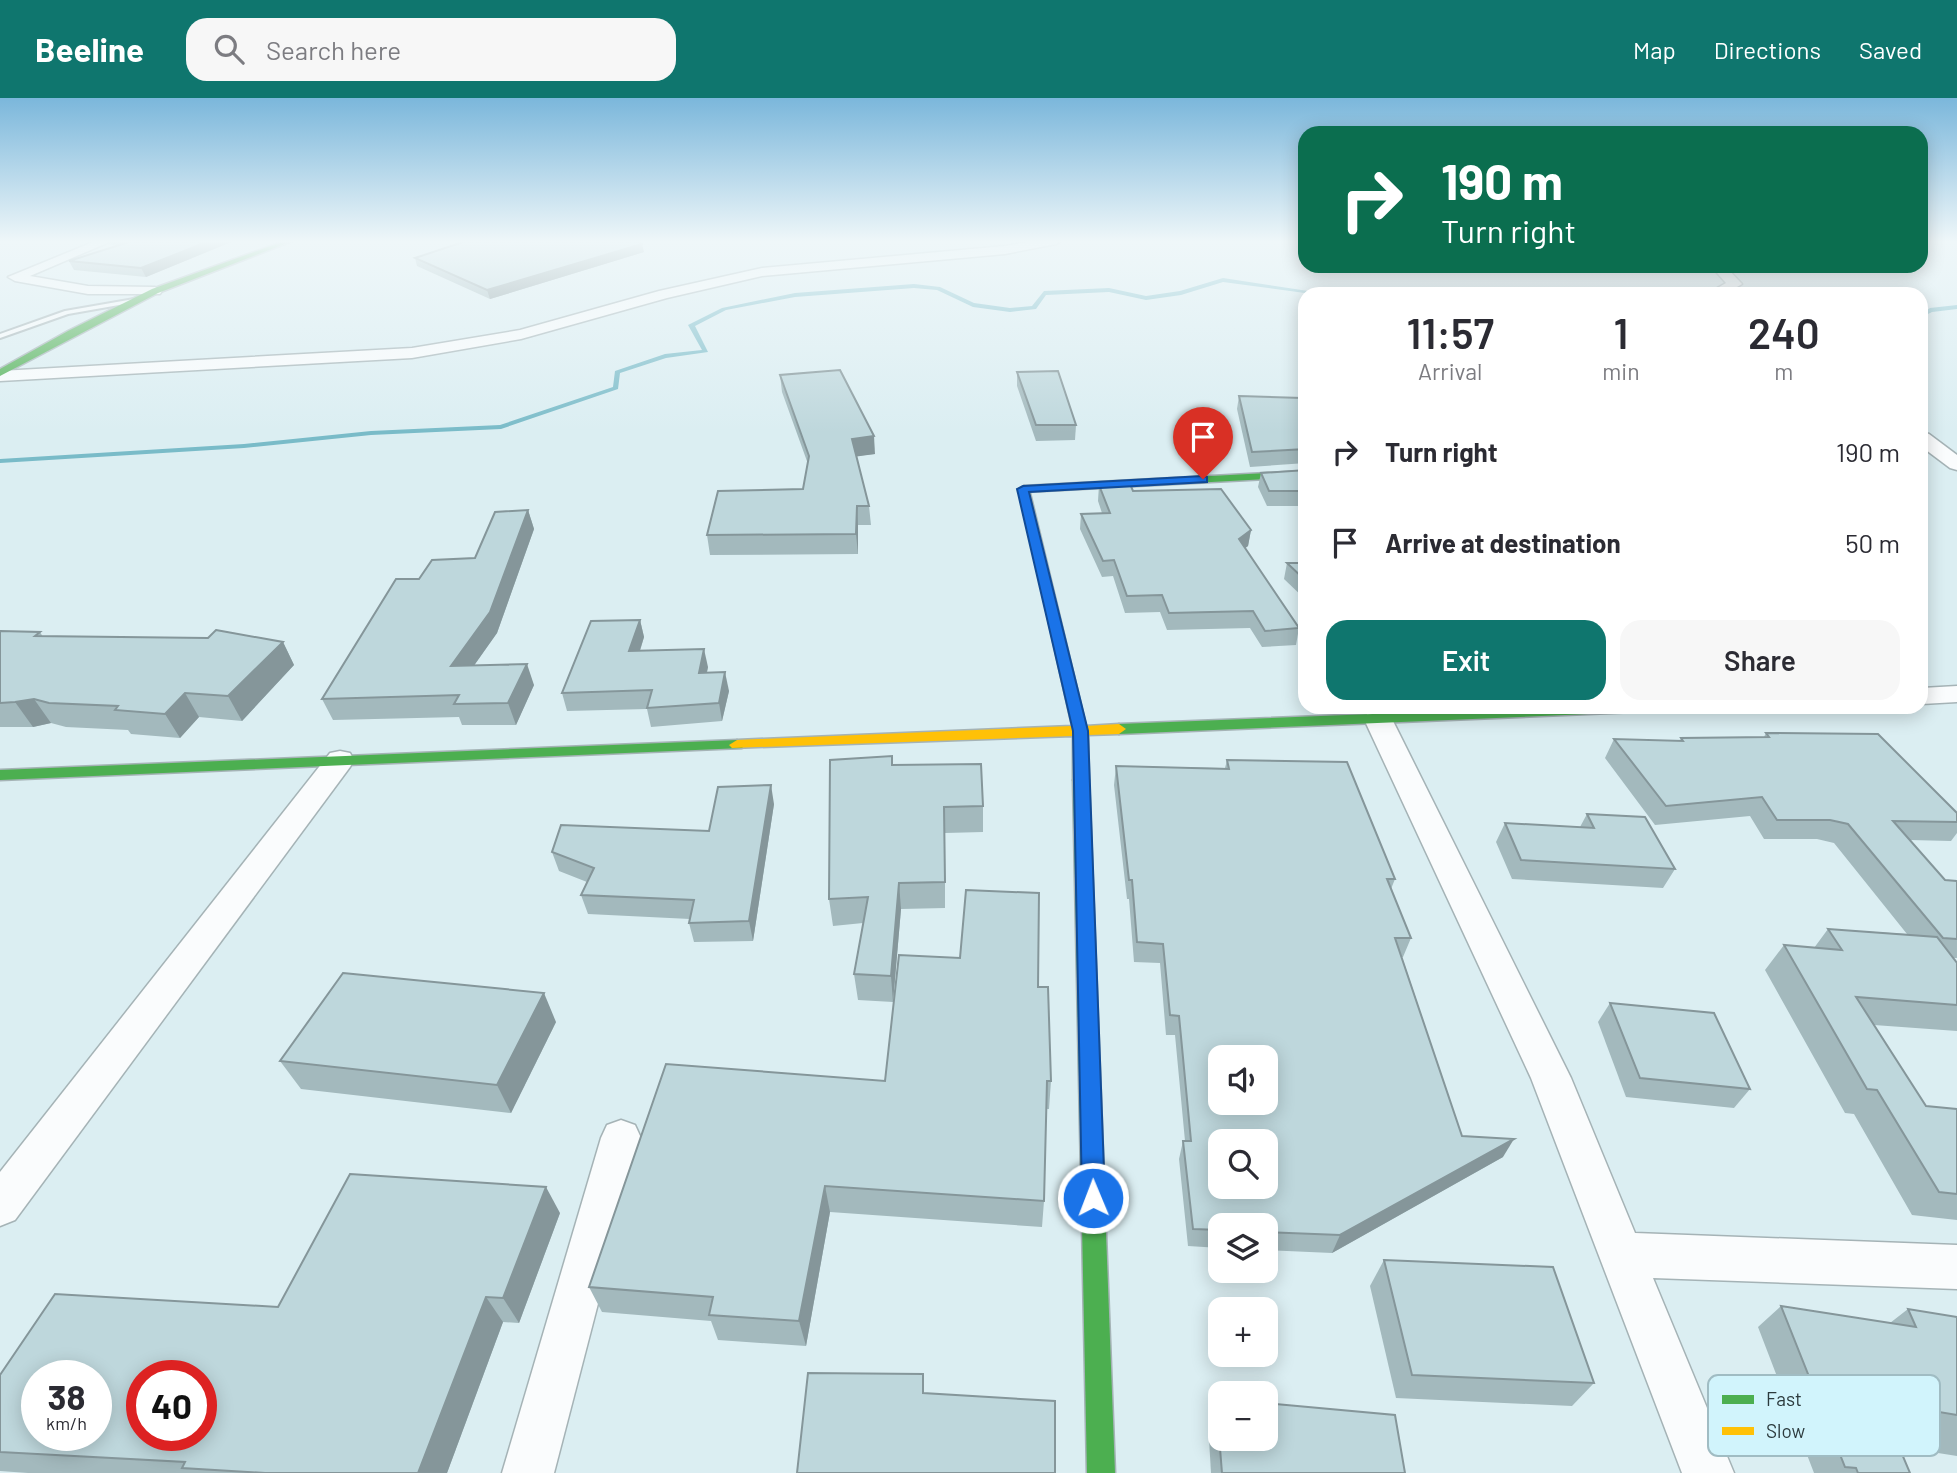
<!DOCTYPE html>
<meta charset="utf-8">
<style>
body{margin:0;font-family:Barlow,sans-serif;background:#f7f7f7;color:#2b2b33;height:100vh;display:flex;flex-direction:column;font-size:26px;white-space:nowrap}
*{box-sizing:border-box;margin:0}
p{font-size:23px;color:#7c7c81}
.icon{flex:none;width:38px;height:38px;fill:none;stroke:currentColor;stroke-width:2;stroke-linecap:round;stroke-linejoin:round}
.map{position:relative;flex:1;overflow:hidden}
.drawer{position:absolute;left:1298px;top:189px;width:630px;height:427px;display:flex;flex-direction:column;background:#fff;border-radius:21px;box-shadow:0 4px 18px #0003}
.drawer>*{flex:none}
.banner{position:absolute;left:1298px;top:28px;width:630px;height:147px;border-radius:21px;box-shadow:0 4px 18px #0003;background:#0b6e4f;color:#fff;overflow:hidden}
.fabs{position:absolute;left:1208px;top:947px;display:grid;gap:14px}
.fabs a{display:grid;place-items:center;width:70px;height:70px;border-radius:14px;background:#fff;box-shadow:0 4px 18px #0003;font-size:35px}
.speed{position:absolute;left:21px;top:1262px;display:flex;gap:14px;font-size:35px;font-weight:700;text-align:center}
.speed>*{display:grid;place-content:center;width:91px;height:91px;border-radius:50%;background:#fff;box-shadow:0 4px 18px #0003;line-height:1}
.speed small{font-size:18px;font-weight:400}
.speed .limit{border:10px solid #d22;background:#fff;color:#111}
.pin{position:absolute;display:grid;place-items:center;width:60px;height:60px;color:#fff;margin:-72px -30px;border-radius:50% 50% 50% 0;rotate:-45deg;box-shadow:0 0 7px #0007}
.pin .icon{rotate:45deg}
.me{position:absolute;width:77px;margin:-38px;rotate:359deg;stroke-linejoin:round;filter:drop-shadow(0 0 5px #0008)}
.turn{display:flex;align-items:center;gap:24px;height:147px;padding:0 28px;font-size:32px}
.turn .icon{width:91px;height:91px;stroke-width:2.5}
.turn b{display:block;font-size:49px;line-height:60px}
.eta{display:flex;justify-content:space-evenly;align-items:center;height:119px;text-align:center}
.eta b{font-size:42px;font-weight:600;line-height:49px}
.button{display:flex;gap:14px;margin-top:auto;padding:14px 28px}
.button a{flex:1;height:80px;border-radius:21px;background:#0f766e;color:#fff;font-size:28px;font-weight:600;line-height:80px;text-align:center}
.button a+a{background:#f7f7f7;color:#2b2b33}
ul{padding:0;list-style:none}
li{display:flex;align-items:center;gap:21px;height:91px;padding:0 28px}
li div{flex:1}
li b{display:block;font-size:26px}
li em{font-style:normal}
header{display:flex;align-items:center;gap:42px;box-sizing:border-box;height:98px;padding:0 35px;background:#0f766e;color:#fff}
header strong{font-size:33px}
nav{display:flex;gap:38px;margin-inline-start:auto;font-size:24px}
.search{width:490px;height:63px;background:#f7f7f7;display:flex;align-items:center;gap:18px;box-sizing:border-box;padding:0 24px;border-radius:21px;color:#7c7c81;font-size:26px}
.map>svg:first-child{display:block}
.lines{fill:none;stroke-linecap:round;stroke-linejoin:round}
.stream{fill:#79bbc8;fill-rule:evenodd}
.lane-casing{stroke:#a5b3b6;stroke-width:4}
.street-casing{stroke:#a5b3b6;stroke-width:3}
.fast-casing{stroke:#a5b3b6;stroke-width:3}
.slow-casing{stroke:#a5b3b6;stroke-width:3}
.lane{fill:#fafcfd;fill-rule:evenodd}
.street{fill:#fafcfd;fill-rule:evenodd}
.fast{fill:#4caf50;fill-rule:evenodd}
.slow{fill:#ffc107;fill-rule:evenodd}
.wall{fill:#a3b9bd}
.shaded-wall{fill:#85969a}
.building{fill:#bed7dc;stroke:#85969a;stroke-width:2;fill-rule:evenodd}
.route{fill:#1a73e8;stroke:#114b97;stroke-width:2}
.key{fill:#d1f4fc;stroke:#a0bcc3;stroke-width:2}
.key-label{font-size:19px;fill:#2c3a3d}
</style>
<header>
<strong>Beeline</strong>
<div class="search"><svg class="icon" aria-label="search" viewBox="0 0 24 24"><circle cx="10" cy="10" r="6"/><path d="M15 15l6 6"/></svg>Search here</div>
<nav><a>Map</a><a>Directions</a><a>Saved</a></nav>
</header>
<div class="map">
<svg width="1957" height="1375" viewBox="0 0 1957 1375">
<rect width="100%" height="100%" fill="#dbeef2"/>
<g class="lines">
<g class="stream">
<path d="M1223,180L1328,196H1312L1223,184L1181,197L1146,202L1109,194L1046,197L1036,211L1010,214L973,209L937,192L914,190L795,199L726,212L695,228L708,254L666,260L620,275L618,291L501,331L371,337L244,350L0,365V361L244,346L371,333L500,327L613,289L615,273L665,256L702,252L688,227L722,210L795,195L914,186L940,189L974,205L1010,210L1032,208L1044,193L1109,190L1146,198L1180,193Z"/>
<path d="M1957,207V211L1932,214L1922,219V215L1930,210Z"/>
</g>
<defs>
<path id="lane" d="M134,201L136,204L68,216L0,240V236L65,213Z"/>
<g id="street">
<path d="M98,142H114L30,178L88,188L155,189L162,193L160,196H88L15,183L8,179Z"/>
<path d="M1039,142H1062L1056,146L1005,156L762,178L667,200L521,241L412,260L0,283V273L412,250L520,232L659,193L762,170L1005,148Z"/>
<path d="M1711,168H1725L1742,186L1725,196H1707L1726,185Z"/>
<path d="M1922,334L1929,336L1957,357V372L1950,370L1922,349Z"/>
<path d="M1957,588V604L1922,606V590Z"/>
<path d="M1378,613L1388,615L1392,621L1571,980L1635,1135L1957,1147V1191L1653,1180L1734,1375H1682L1531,980L1364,621L1368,615Z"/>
<path d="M340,653L350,655L354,662L350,669L15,1122L0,1128V1074L330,655Z"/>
<path d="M621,1022L635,1027L641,1040L554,1375H502L601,1040L607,1027Z"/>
</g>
<g id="fast">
<path d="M287,142H295L158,195L0,278V271L68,233L152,191Z"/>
<path d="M1306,373V379L1024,394L1019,391L1024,388Z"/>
<path d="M1551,609H1665L1658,613L1119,636L1112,631L1119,626Z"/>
<path d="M737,642L745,647L742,650L0,682V672Z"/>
<path d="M1081,677L1089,682L1115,1375H1087L1073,682Z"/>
</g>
<path id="slow" d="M1024,388L1029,391L1086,628L1119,626L1126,631L1119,636L1088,637L1089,682L1087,686L1081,687L1073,682V638L732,650L729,647L737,642L1072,628L1019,391Z"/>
</defs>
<use href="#lane" class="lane-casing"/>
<use href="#street" class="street-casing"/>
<use href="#fast" class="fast-casing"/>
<use href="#slow" class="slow-casing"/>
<use href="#lane" class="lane"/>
<use href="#street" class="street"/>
<use href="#fast" class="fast"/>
<use href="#slow" class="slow"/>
</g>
<g class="wall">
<path d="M109,142H236L146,179L74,172L69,163L118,147H111Z"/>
<path d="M644,154L490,201L417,168L415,160Z"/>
<path d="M1017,274L1076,327L1075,342L1036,343L1017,288Z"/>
<path d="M780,277L875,356L856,358L869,408L871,427H858V456L710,457L707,437L803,391L808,366L782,294Z"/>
<path d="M1239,298L1306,306V365L1250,369L1237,311Z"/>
<path d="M1306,372V408H1267L1258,389L1261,375Z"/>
<path d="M1099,387L1133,393L1251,432L1248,448L1245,450L1299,530L1296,547L1262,549L1250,530L1167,532L1160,514L1125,515L1113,478L1102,479L1080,431L1081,416L1102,415L1098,403Z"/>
<path d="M528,412L534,431L497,535L474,567L534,587L516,627H462L459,619L333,622L322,601L419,481L475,460Z"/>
<path d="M1287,465H1306V502L1284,481Z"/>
<path d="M640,522L644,539L640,553L708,569L707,575L729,593L722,623L651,629L647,611L567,613L562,595Z"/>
<path d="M0,533L40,534L43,539L283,544L294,567L242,623L199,619L180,640L131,636L128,632L66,629L51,625L33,629H0Z"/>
<path d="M1766,635L1957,724V735L1951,743L1910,742L1945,782L1957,783V860H1953L1957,865V933L1874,927L1926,1008L1957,1011V1122L1912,1117L1854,1016L1845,1015L1765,872L1784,847L1814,850L1828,831L1907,836L1834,745L1817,741H1764L1750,718L1655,727L1605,660L1614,641L1680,643L1681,640L1764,639Z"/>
<path d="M1227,662L1395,781L1391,791L1411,840L1403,859H1402L1462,1038L1503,1059L1332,1155L1265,1152V1127H1220V1150L1188,1148L1179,1061L1183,1043H1185L1175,937H1166L1160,865L1134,864L1129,801H1127L1114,687L1116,668L1225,670Z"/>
<path d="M892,667L983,708V734L945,735V810L901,811L893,904L858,902L854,876L863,825L833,828L829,801Z"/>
<path d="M774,706L753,843L694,844L689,825L690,821L588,816L581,797L587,784L559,773L552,754L709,733Z"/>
<path d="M1587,716L1675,771L1663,790L1512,781L1496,744L1505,725L1580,729Z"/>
<path d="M1610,905L1750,991L1734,1010L1626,999L1598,924Z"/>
<path d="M556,924L511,1015L301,991L280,963Z"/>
<path d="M885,983H1051L1049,1011H1046L1044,1103L1042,1129L830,1114L806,1248L718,1242L711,1223L602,1214L589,1189Z"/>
<path d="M560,1115L519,1225L503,1224L447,1375H28L0,1373V1277L278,1209Z"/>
<path d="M1384,1162L1594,1285L1572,1308L1396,1300L1370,1188Z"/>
<path d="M1781,1208L1890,1225L1908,1211L1957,1219V1358L1938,1355L1929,1335L1890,1329L1910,1375H1814L1758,1229Z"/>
<path d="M1216,1301L1405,1375H1211L1208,1324Z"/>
</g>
<g class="shaded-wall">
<path d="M212,142H236L146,179L141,170Z"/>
<path d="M642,146L644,154L490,201L487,192Z"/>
<path d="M874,338L875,356L853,359L852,341Z"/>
<path d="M857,408L858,427V456L856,436Z"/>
<path d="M528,412L534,431L497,535L459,589L451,568Z"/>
<path d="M1251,432L1248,448L1236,457L1239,441Z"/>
<path d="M640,522L644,539L634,571L629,553Z"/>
<path d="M283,544L294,567L242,623L228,598Z"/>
<path d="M704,551L708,569L702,593L699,575Z"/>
<path d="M527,566L534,587L516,627L508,605Z"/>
<path d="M725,574L729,593L722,623L719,605Z"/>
<path d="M185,595L199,619L180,640L165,616Z"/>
<path d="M34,601L51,625L33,629L15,604Z"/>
<path d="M771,687L774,706L753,843L749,823Z"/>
<path d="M899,785L901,811L893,904L891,878Z"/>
<path d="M544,895L556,924L511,1015L497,987Z"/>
<path d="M1514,1041L1503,1059L1332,1155L1340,1137Z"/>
<path d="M825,1088L830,1114L806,1248L799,1223Z"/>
<path d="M546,1089L560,1115L519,1225L503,1200Z"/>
<path d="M486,1199L503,1224L447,1375H418Z"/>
</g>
<g class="building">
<path d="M135,142H212L141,170L69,163Z"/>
<path d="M469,142H639L642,146L487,192L415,160Z"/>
<path d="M840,272L874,338L852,341L869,408H857L856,436L707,437L718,393L803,391L809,358L780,277Z"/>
<path d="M1058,273L1076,327H1036L1017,274Z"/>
<path d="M1239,298L1302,300L1306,306V351L1252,354Z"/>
<path d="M1306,372V393H1269L1261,375Z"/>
<path d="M1130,386L1133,393L1221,391L1251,432L1239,441L1299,530L1265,533L1253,513L1169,515L1162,497L1127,498L1114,462L1103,463L1081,416L1110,415L1099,387Z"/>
<path d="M528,412L490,514L451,568L527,566L508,605L454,606L459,597L322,601L396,481H419L432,462L475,460L495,414Z"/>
<path d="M1287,465H1306V483Z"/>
<path d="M640,522L629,553L704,551L699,575L725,574L719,605L647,610L652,592L562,595L591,523Z"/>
<path d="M216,532L283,544L228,598L185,595L165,616L115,612L118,608L49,605L34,601L15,604L0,605V533L40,534L35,538L208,540Z"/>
<path d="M1766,635L1878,636L1957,715V724L1893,723L1945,782L1957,783V841L1943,840L1848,726L1830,722H1777L1762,699L1666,708L1614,641L1683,643L1681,640L1769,639Z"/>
<path d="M892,658V667L981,666L983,708L944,709L945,784L899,785L891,878L854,876L868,799L829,801L830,662Z"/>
<path d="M1227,662L1347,664L1395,781H1387L1411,840H1395L1462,1038L1514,1041L1340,1137L1265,1134V1127H1220V1132L1193,1131L1183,1043H1191L1179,918L1170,917L1163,846L1137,844L1132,782H1129L1116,668L1229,671ZM1220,959H1265V1004H1220ZM1220,1043H1265V1088H1220Z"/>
<path d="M771,687L749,823L689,825L694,802L581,797L594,770L552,754L561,727L709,733L718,689Z"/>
<path d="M1587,716L1645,719L1675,771L1521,762L1505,725L1594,730Z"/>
<path d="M966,792L1039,795L1038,889H1048L1051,983H1047L1044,1103L825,1088L799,1223L709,1217L713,1199L589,1189L666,966L885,983L899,857L960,860Z"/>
<path d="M1828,831L1937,839L1957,865V907L1856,899L1926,1008L1957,1011V1096L1939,1094L1877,992L1867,991L1784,847L1842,852Z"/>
<path d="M343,875L544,895L497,987L280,963Z"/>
<path d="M1610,905L1714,915L1750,991L1640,980Z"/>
<path d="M350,1076L546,1089L503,1200L486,1199L418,1375H265L182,1370L185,1364L0,1354V1277L55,1196L278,1209ZM37,1278H96V1337H37ZM142,1278H201V1337H142Z"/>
<path d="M1384,1162L1553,1169L1594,1285L1412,1277Z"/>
<path d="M1781,1208L1916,1229L1908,1211L1957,1219V1317L1880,1304L1910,1375H1858L1856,1370L1845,1369Z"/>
<path d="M808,1275L923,1276V1295L1055,1303V1375H797Z"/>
<path d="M1216,1301H1220V1340H1265V1305L1395,1317L1405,1375H1222Z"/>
</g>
<linearGradient id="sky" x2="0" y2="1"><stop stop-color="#7bb7db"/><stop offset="0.43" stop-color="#eff7f9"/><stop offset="1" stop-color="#eff7f9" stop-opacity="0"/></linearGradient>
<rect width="1957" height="334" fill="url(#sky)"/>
<path class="route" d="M1203,378L1207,379V384L1029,394L1088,633L1105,1100L1101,1108L1093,1111L1085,1108L1082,1100L1073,633L1017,391L1023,388Z"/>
<rect x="1708" y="1277" width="232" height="81" rx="10" class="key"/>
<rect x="1722" y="1297" width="32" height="9" fill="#4caf50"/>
<rect x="1722" y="1329" width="32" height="8" fill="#ffc107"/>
<g class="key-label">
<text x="1766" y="1308">Fast</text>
<text x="1766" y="1340">Slow</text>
</g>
</svg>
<div class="fabs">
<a><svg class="icon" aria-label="sound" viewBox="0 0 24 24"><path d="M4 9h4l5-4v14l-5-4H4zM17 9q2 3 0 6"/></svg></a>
<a><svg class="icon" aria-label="search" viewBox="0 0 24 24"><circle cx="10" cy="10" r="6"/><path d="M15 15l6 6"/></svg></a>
<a><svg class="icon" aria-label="layers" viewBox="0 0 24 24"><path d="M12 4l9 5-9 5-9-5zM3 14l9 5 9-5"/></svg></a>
<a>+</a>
<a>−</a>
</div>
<div class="speed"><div>38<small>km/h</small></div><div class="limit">40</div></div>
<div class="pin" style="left:1203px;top:381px;background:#d93025"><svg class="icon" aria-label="arrive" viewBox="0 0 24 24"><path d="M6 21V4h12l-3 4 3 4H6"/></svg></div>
<svg class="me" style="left:1093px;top:1100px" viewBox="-20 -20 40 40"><circle r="17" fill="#1a73e8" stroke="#fff" stroke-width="3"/><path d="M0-11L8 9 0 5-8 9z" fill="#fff"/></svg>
<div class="banner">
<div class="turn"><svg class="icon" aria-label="right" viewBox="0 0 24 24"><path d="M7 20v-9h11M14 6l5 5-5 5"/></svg><div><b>190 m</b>Turn right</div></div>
</div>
<section class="drawer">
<div class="eta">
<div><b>11:57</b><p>Arrival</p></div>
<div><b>1</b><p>min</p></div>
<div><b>240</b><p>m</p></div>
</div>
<ul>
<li><svg class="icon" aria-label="right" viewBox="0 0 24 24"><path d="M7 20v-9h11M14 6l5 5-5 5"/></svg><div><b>Turn right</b></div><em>190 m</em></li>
<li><svg class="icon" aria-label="arrive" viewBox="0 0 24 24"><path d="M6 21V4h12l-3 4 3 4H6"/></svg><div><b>Arrive at destination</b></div><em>50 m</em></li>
</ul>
<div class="button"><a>Exit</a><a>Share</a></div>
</section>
</div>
